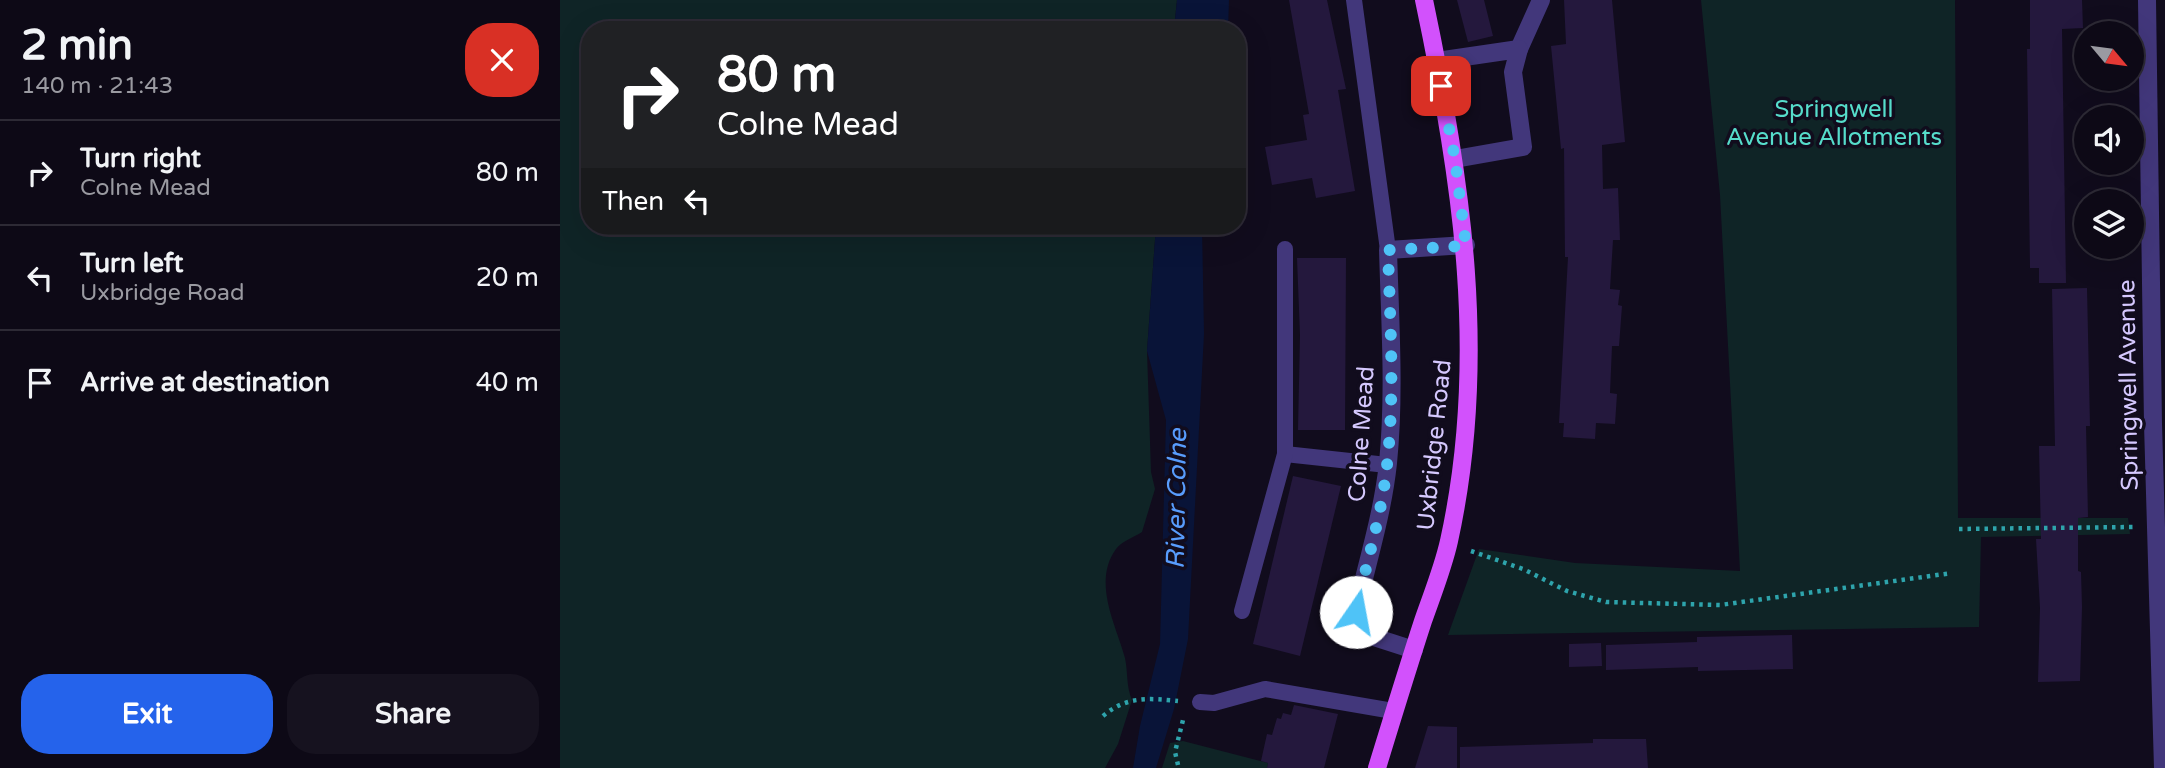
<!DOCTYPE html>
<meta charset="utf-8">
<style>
body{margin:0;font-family:"Varela Round",sans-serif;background:#16121f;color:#f1f3f6;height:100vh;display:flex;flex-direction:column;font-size:26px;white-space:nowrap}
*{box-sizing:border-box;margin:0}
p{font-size:23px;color:#9a9aa1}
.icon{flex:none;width:38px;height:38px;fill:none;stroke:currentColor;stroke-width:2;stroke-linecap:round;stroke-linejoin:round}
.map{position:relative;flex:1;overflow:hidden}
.sheet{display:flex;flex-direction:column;background:#0d0916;width:560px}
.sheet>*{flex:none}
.banner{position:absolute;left:21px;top:21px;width:665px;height:214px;border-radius:28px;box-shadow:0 7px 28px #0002,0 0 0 2px #2d2a35;background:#202124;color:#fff;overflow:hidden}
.needle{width:46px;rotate:119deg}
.controls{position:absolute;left:1514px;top:21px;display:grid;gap:14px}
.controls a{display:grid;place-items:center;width:70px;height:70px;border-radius:50%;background:#0d0916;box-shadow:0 7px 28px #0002,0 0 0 2px #2d2a35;font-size:35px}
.pin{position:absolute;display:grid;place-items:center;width:60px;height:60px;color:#fff;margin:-30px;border-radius:14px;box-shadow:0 4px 10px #0006}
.me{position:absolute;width:77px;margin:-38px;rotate:12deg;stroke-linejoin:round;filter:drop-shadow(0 0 5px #0008)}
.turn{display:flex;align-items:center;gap:24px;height:147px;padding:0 21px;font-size:32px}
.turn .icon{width:91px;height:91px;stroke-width:2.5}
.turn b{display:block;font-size:49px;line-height:60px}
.then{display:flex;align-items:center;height:66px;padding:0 21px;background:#0003;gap:14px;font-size:26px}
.round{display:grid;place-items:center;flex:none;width:74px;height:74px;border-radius:28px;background:#16121f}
.head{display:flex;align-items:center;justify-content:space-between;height:119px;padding:0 21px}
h1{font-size:42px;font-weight:800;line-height:52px}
.primary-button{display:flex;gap:14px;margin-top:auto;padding:14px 21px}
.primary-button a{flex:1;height:80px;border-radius:28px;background:#2563eb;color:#fff;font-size:28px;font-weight:800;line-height:80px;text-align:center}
.primary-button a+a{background:#16121f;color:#f1f3f6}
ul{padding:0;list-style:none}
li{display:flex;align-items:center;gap:21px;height:105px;padding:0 21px;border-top:2px solid #2d2a35}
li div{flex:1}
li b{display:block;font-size:26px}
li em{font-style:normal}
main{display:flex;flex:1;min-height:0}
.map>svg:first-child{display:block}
.green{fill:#0f2426}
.water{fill:#091438}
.building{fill:#24183d}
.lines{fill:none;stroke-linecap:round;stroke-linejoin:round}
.path{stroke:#2ea4ac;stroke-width:4.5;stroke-dasharray:3.5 5;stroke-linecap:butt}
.lane{stroke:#42377b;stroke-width:16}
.street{stroke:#42377b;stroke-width:18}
.primary{stroke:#d251fc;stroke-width:18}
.route{stroke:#4fc3f7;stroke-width:12;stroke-dasharray:0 21.6}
.labels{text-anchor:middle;stroke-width:7;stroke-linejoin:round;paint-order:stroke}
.park-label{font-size:24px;fill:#56dccb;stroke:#110c1d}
.street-label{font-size:24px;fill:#d5c8fe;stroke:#110c1d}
.water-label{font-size:26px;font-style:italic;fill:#589cfc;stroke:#110c1d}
</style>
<main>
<section class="sheet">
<div class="head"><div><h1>2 min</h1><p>140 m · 21:43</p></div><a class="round" style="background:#d93025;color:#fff"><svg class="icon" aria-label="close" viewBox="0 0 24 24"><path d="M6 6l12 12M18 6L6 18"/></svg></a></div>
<ul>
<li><svg class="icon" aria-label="right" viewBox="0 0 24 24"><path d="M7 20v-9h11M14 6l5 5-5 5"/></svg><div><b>Turn right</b><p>Colne Mead</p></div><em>80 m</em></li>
<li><svg class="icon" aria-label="left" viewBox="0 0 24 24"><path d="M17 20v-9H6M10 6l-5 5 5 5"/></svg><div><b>Turn left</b><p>Uxbridge Road</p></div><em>20 m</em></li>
<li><svg class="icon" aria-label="arrive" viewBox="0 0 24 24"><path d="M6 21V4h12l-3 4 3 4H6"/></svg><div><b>Arrive at destination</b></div><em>40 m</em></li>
</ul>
<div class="primary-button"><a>Exit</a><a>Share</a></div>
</section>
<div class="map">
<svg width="1605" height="768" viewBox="0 0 1605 768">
<rect width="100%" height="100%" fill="#110c1d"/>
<g class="green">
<path d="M0,0H617L614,30H30V226H596L587,351L591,472L595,489L582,532C574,537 561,542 556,549C532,582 556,625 565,658C568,672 566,686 572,700L558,744L545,768H0Z"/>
<path d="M1141,0H1395L1398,518H1568L1570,534L1421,537L1419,627L888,635L919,549L1015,563L1180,571L1160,195Z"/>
<path d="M623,741L708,763L707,768H602L610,743Z"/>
</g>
<g class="water">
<path d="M617,0H669L668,30H614Z"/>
<path d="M596,226H642L644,334L628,639L614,709L596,768H573L580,726L600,644L606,420L587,351Z"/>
</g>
<g class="building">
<path d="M729,0H767L786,89L778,90L795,191L756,198L752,178L712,185L705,147L747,140L743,115L749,114Z"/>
<path d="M897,0H924L933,36L908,42Z"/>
<path d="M1004,0H1052L1065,142L1042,145L1043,189L1058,188L1060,240H1053L1050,289L1060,290L1058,305L1062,306L1059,346H1052L1050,393L1057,394L1055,424L1036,423L1035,439L1003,437L1004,423H999L1008,257H1005L1004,148L1001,149L991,46L1006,44Z"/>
<path d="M1470,0H1522L1523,28L1502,29L1506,283H1479V268H1470L1467,49H1470Z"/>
<path d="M737,258H786L785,430H738L740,335Z"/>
<path d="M1527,288L1530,426H1526L1528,517L1518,518V571L1521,572L1522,607L1520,681L1478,682L1480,608L1476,539H1481L1479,446H1495L1492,289Z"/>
<path d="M733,476L781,486L740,656L693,644Z"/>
<path d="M1232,635L1233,669L1138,671V667L1046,670V645L1137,642V637Z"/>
<path d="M1041,643L1042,666L1009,667V644Z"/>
<path d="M734,705L778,714L764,768H707L708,763L701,761L707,734L712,735L717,718L721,719L723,713L731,715Z"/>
<path d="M868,726L897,727V768H855Z"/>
<path d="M1033,739H1086L1088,768H900V747L1033,743Z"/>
</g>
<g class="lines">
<g class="path">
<path d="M1399,529L1573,527"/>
<path d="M911,551L963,569L1007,591L1046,602L1160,605L1392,573"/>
<path d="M543,716C566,696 589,698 618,701"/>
<path d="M618,765L615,752L624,716"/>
</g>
<g class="lane">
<path d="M794,0L828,250"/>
<path d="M725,454L827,465"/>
<path d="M682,611L725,454V249"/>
<path d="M640,702L654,703L705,689L833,711"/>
</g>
<g class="street">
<path d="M1587,0L1593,424L1603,768"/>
<path d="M959,49L981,0"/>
<path d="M877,61L959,49L953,72L963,147L895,159"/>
<path d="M854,650L792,630C803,575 822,520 828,463C835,393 830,321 828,250L906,245"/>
</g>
<path class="primary" d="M817,768C832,719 847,670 863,621C872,595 883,568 889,541C929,359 902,180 864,0"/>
</g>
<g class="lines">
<path class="route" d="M796,612C806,563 822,515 827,465C835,394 830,321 828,250L906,246L895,159L881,86"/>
</g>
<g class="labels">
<g class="park-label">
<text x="1274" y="117">Springwell<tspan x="1274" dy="28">Avenue Allotments</tspan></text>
</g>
<g class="street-label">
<text transform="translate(1568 385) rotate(-91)" y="8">Springwell Avenue</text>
<text transform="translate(801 434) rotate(-86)" y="8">Colne Mead</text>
<text transform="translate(874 445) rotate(-84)" y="8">Uxbridge Road</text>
</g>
<g class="water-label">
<text transform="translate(616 499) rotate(-89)" y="9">River Colne</text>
</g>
</g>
</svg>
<div class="controls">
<a><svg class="needle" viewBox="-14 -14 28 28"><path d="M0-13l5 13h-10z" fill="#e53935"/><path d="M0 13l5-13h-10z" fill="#9a9aa1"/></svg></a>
<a><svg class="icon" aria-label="sound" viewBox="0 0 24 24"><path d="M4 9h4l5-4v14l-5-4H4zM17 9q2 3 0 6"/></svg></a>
<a><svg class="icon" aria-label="layers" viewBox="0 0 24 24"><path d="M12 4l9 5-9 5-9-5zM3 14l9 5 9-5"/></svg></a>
</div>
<div class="pin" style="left:881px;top:86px;background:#d93025"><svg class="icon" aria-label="arrive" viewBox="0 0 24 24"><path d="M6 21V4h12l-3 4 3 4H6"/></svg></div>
<svg class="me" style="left:796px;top:612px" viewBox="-20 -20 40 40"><circle r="19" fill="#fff"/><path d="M0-13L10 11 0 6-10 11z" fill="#4fc3f7"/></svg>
<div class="banner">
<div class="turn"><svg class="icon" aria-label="right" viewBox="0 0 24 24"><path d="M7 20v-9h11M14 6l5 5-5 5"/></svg><div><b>80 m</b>Colne Mead</div></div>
<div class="then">Then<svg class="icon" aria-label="left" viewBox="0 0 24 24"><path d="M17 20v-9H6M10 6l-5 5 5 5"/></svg></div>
</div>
</div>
</main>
